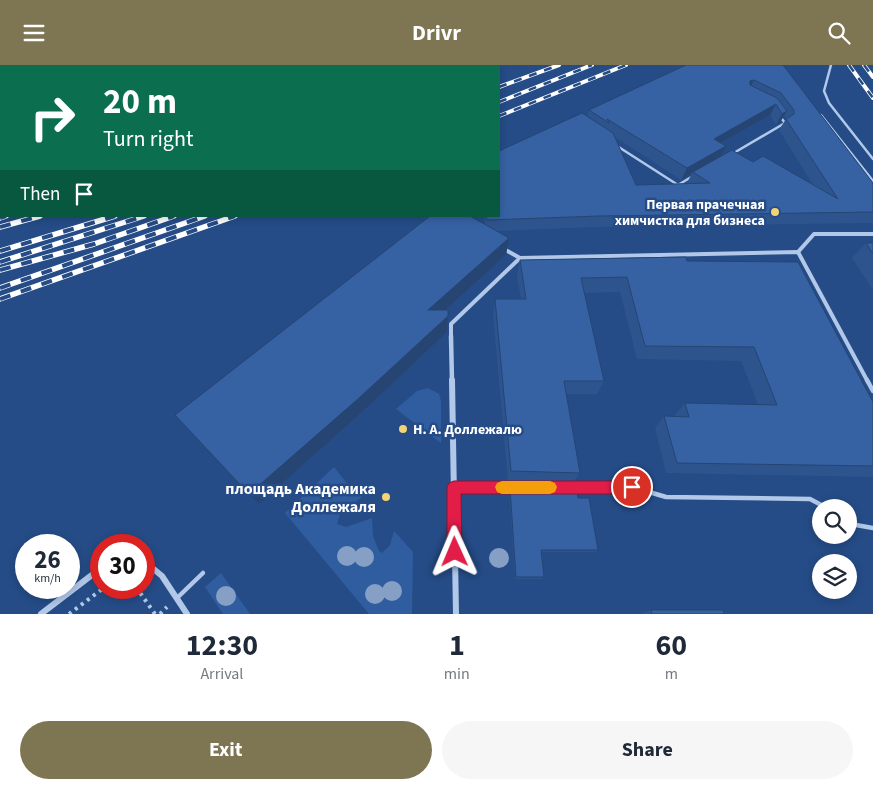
<!DOCTYPE html>
<meta charset="utf-8">
<style>
body{margin:0;font-family:"Source Sans 3",sans-serif;background:#f6f6f7;color:#1f2937;height:100vh;display:flex;flex-direction:column;font-size:19px;white-space:nowrap}
*{box-sizing:border-box;margin:0}
p{font-size:16px;color:#747a83}
.icon{flex:none;width:28px;height:28px;fill:none;stroke:currentColor;stroke-width:2;stroke-linecap:round;stroke-linejoin:round}
.map{position:relative;height:549px;overflow:hidden}
.panel{display:flex;flex-direction:column;background:#fff;flex:1}
.panel>*{flex:none}
.hud{position:absolute;left:0px;top:0px;width:500px;height:152px;box-shadow:0 2px 8px #0003;background:#0b6e4f;color:#fff;overflow:hidden}
.controls{position:absolute;left:812px;top:434px;display:grid;gap:10px}
.controls a{display:grid;place-items:center;width:45px;height:45px;border-radius:50%;background:#fff;box-shadow:0 2px 8px #0003;font-size:25px}
.speed{position:absolute;left:15px;top:469px;display:flex;gap:10px;font-size:25px;font-weight:700;text-align:center}
.speed>*{display:grid;place-content:center;width:65px;height:65px;border-radius:50%;background:#fff;box-shadow:0 2px 8px #0003;line-height:1}
.speed small{font-size:12px;font-weight:400}
.speed .limit{border:8px solid #d22;background:#fff;color:#111}
.pin{position:absolute;display:grid;place-items:center;width:42px;height:42px;color:#fff;margin:-21px;border:2px solid #fff;border-radius:50%;box-shadow:0 1px 5px #0007}
.me{position:absolute;width:55px;margin:-28px;rotate:359deg;stroke-linejoin:round;filter:drop-shadow(0 0 4px #0008)}
.turn{display:flex;align-items:center;gap:18px;height:105px;padding:0 20px;font-size:22px}
.turn .icon{width:65px;height:65px;stroke-width:2.5}
.turn b{display:block;font-size:35px;line-height:42px}
.then{display:flex;align-items:center;height:48px;padding:0 20px;background:#0003;gap:10px;font-size:19px}
.eta{display:flex;justify-content:space-evenly;align-items:center;height:85px;text-align:center}
.eta b{font-size:30px;font-weight:700;line-height:35px}
.button{display:flex;gap:10px;margin-top:auto;padding:10px 20px}
.button a{flex:1;height:58px;border-radius:30px;background:#7e7553;color:#fff;font-size:20px;font-weight:700;line-height:58px;text-align:center}
.button a+a{background:#f6f6f7;color:#1f2937}
header{display:flex;justify-content:space-between;align-items:center;height:65px;padding:0 20px;background:#7e7553;color:#fff;font-size:22px;font-weight:700}
.map>svg:first-child{display:block}
.green{fill:#305d9f}
.lines{fill:none;stroke-linecap:round;stroke-linejoin:round}
.path-far1{stroke:#b1c8e9;stroke-width:2.5;stroke-dasharray:2 2.5;stroke-linecap:butt}
.path{stroke:#b1c8e9;stroke-width:4;stroke-dasharray:3 4.5;stroke-linecap:butt}
.lane-far2{stroke:#b1c8e9;stroke-width:2.5}
.lane-far1{stroke:#b1c8e9;stroke-width:4}
.lane{stroke:#b1c8e9;stroke-width:4.5}
.street-far1{stroke:#b1c8e9;stroke-width:4.5}
.street{stroke:#b1c8e9;stroke-width:6}
.rail-far1-casing{stroke:#fff;stroke-width:4}
.rail-casing{stroke:#fff;stroke-width:5.5}
.rail-far1{stroke:#254c87;stroke-width:2.5;stroke-dasharray:8;stroke-linecap:butt}
.rail{stroke:#254c87;stroke-width:4;stroke-dasharray:11;stroke-linecap:butt}
.tree{fill:#869fc5}
.wall{fill:#2e548d;fill-rule:evenodd}
.shaded-wall{fill:#264573}
.building{fill:#3662a4;stroke:#264573}
.route{fill:#e11d48;stroke:#92132f}
.slow{fill:#f59e0b}
.poi-dot{fill:#f2d375;stroke:#254c87;stroke-width:2}
.labels{text-anchor:middle;stroke-width:5;stroke-linejoin:round;paint-order:stroke}
.poi-label{font-size:14px;font-weight:bold;fill:#fff;stroke:#254c87;text-anchor:end}
.near-poi-label{font-size:16px;font-weight:bold;fill:#fff;stroke:#254c87;text-anchor:end}
</style>
<header><svg class="icon" aria-label="menu" viewBox="0 0 24 24"><path d="M4 6h16M4 12h16M4 18h16"/></svg>Drivr<svg class="icon" aria-label="search" viewBox="0 0 24 24"><circle cx="10" cy="10" r="6"/><path d="M15 15l6 6"/></svg></header>
<div class="map">
<svg width="873" height="549" viewBox="0 0 873 549">
<rect width="100%" height="100%" fill="#254c87"/>
<g class="green">
<path d="M428,323L439,329L441,336V378L396,344L417,326Z"/>
<path d="M334,402L349,421L362,432L340,449L337,459L346,462L372,453L373,471L379,486L382,488L390,480L394,466L413,487L412,549H369L285,448Z"/>
<path d="M221,508L250,549H223L205,522Z"/>
</g>
<g class="lines">
<g class="path-far1">
<path d="M76,1L81,0"/>
<path d="M88,1L93,0"/>
</g>
<g class="path">
<path d="M136,522L155,549"/>
<path d="M69,549L105,522"/>
<path d="M160,549L167,542"/>
</g>
<g class="lane-far2">
<path d="M831,0L824,26L829,38L873,94"/>
<path d="M392,1L394,0"/>
<path d="M821,50L873,116"/>
<path d="M617,81L678,120L693,111"/>
<path d="M732,89L785,58L779,50"/>
</g>
<g class="lane-far1">
<path d="M502,183L520,193"/>
<path d="M798,187L814,169H873"/>
<path d="M451,271V259L520,193L798,187L868,317"/>
</g>
<g class="lane">
<path d="M867,315L873,326"/>
<path d="M454,422H632L666,432L810,434L825,442"/>
<path d="M849,456L856,460L873,463"/>
<path d="M177,533L203,508"/>
</g>
<path class="street-far1" d="M451,271L452,317"/>
<g class="street">
<path d="M452,315L456,549"/>
<path d="M144,496L162,511L187,549"/>
<path d="M41,549L101,503"/>
</g>
<defs>
<g id="rail-far1">
<path d="M849,0L873,33"/>
<path d="M864,0L873,12"/>
<path d="M423,1L426,0"/>
<path d="M487,1L490,0"/>
<path d="M499,22L559,0"/>
<path d="M499,37L592,0"/>
<path d="M499,51L626,0"/>
</g>
<g id="rail">
<path d="M0,153L6,151"/>
<path d="M0,162L40,151"/>
<path d="M0,186L115,151"/>
<path d="M0,197L144,151"/>
<path d="M0,205L94,179L174,151"/>
<path d="M0,223L205,151"/>
<path d="M0,234L235,151"/>
</g>
</defs>
<use href="#rail-far1" class="rail-far1-casing"/>
<use href="#rail" class="rail-casing"/>
<use href="#rail-far1" class="rail-far1"/>
<use href="#rail" class="rail"/>
</g>
<g class="tree">
<circle cx="347" cy="491" r="10"/>
<circle cx="364" cy="492" r="10"/>
<circle cx="499" cy="493" r="10"/>
<circle cx="392" cy="526" r="10"/>
<circle cx="375" cy="529" r="10"/>
<circle cx="226" cy="531" r="10"/>
</g>
<g class="wall">
<path d="M783,0L873,118V158L595,162L496,166L509,173L506,190L446,245L447,267L362,347L259,439L175,350L485,159L484,151H499L587,52L589,45ZM770,50L776,60L780,57L784,51L786,54L779,65L813,120L753,97L720,91L721,78ZM615,72L681,115L692,108L687,118L688,119L636,120Z"/>
<path d="M866,178H873V225L852,193Z"/>
<path d="M520,195L687,196L873,337V412L666,408L655,363L664,351H675V350L685,338L758,339L741,296L637,294L620,227L584,228L604,316L597,329H566L580,408L573,418L508,416L493,249L495,234H521L517,210Z"/>
<path d="M510,423L578,433L598,485L596,487H542L544,512L543,514H515L509,426Z"/>
<path d="M651,545L652,549H641Z"/>
</g>
<g class="shaded-wall">
<path d="M754,15L748,26L750,16Z"/>
<path d="M776,39L770,50L708,85L714,74Z"/>
<path d="M787,46L780,57L776,60L782,49Z"/>
<path d="M726,81L720,92L693,107L692,108L681,115L687,103Z"/>
<path d="M509,173L506,190L428,261V245Z"/>
<path d="M448,251L447,267L362,347L259,439L249,429Z"/>
</g>
<g class="building">
<path d="M686,0H783L873,118V147L599,151L487,155L486,151H499V86L582,48L613,68L636,120L710,118L693,107L732,85L753,97L763,91L838,134L786,54L794,49V45L781,28L754,15L750,16V20L777,33L787,46L782,49L776,39L714,74L726,81L687,103L607,54L609,58L589,45Z"/>
<path d="M430,151H470L509,173L428,245H448V251L359,333L249,429L175,350Z"/>
<path d="M866,178H873V189Z"/>
<path d="M686,192L687,196L798,197L873,337V401L677,398L664,351L689,352L685,338L777,340L754,282L645,281L627,212L581,213L604,316H564L580,408L511,406L495,234H526L520,195Z"/>
<path d="M510,423H576L578,433H589L598,485H541L544,512H516Z"/>
<path d="M651,545H723L724,549H652Z"/>
</g>
<path class="route" d="M454,416H632L637,417L639,422L637,427L632,429H461L462,487L460,492L455,494L449,492L447,487V422L449,418Z"/>
<path class="slow" d="M502,416H550L555,418L557,422L555,427L550,429H502L497,427L495,422L497,418Z"/>
<g class="poi-dot">
<circle cx="775" cy="147" r="5"/>
<circle cx="403" cy="364" r="5"/>
<circle cx="386" cy="432" r="5"/>
</g>
<g class="labels">
<g class="poi-label">
<text x="765" y="144">Первая прачечная<tspan x="765" dy="16">химчистка для бизнеса</tspan></text>
<text x="413" y="369" text-anchor="start">Н. А. Доллежалю</text>
</g>
<g class="near-poi-label">
<text x="376" y="429">площадь Академика<tspan x="376" dy="18">Доллежаля</tspan></text>
</g>
</g>
</svg>
<div class="controls">
<a><svg class="icon" aria-label="search" viewBox="0 0 24 24"><circle cx="10" cy="10" r="6"/><path d="M15 15l6 6"/></svg></a>
<a><svg class="icon" aria-label="layers" viewBox="0 0 24 24"><path d="M12 4l9 5-9 5-9-5zM3 14l9 5 9-5"/></svg></a>
</div>
<div class="speed"><div>26<small>km/h</small></div><div class="limit">30</div></div>
<div class="pin" style="left:632px;top:422px;background:#d93025"><svg class="icon" aria-label="arrive" viewBox="0 0 24 24"><path d="M6 21V4h12l-3 4 3 4H6"/></svg></div>
<svg class="me" style="left:455px;top:487px" viewBox="-20 -20 40 40"><path d="M0-17L14 15 0 8-14 15z" fill="#e11d48" stroke="#fff" stroke-width="4"/></svg>
<div class="hud">
<div class="turn"><svg class="icon" aria-label="right" viewBox="0 0 24 24"><path d="M7 20v-9h11M14 6l5 5-5 5"/></svg><div><b>20 m</b>Turn right</div></div>
<div class="then">Then<svg class="icon" aria-label="arrive" viewBox="0 0 24 24"><path d="M6 21V4h12l-3 4 3 4H6"/></svg></div>
</div>
</div>
<section class="panel">
<div class="eta">
<div><b>12:30</b><p>Arrival</p></div>
<div><b>1</b><p>min</p></div>
<div><b>60</b><p>m</p></div>
</div>
<div class="button"><a>Exit</a><a>Share</a></div>
</section>
